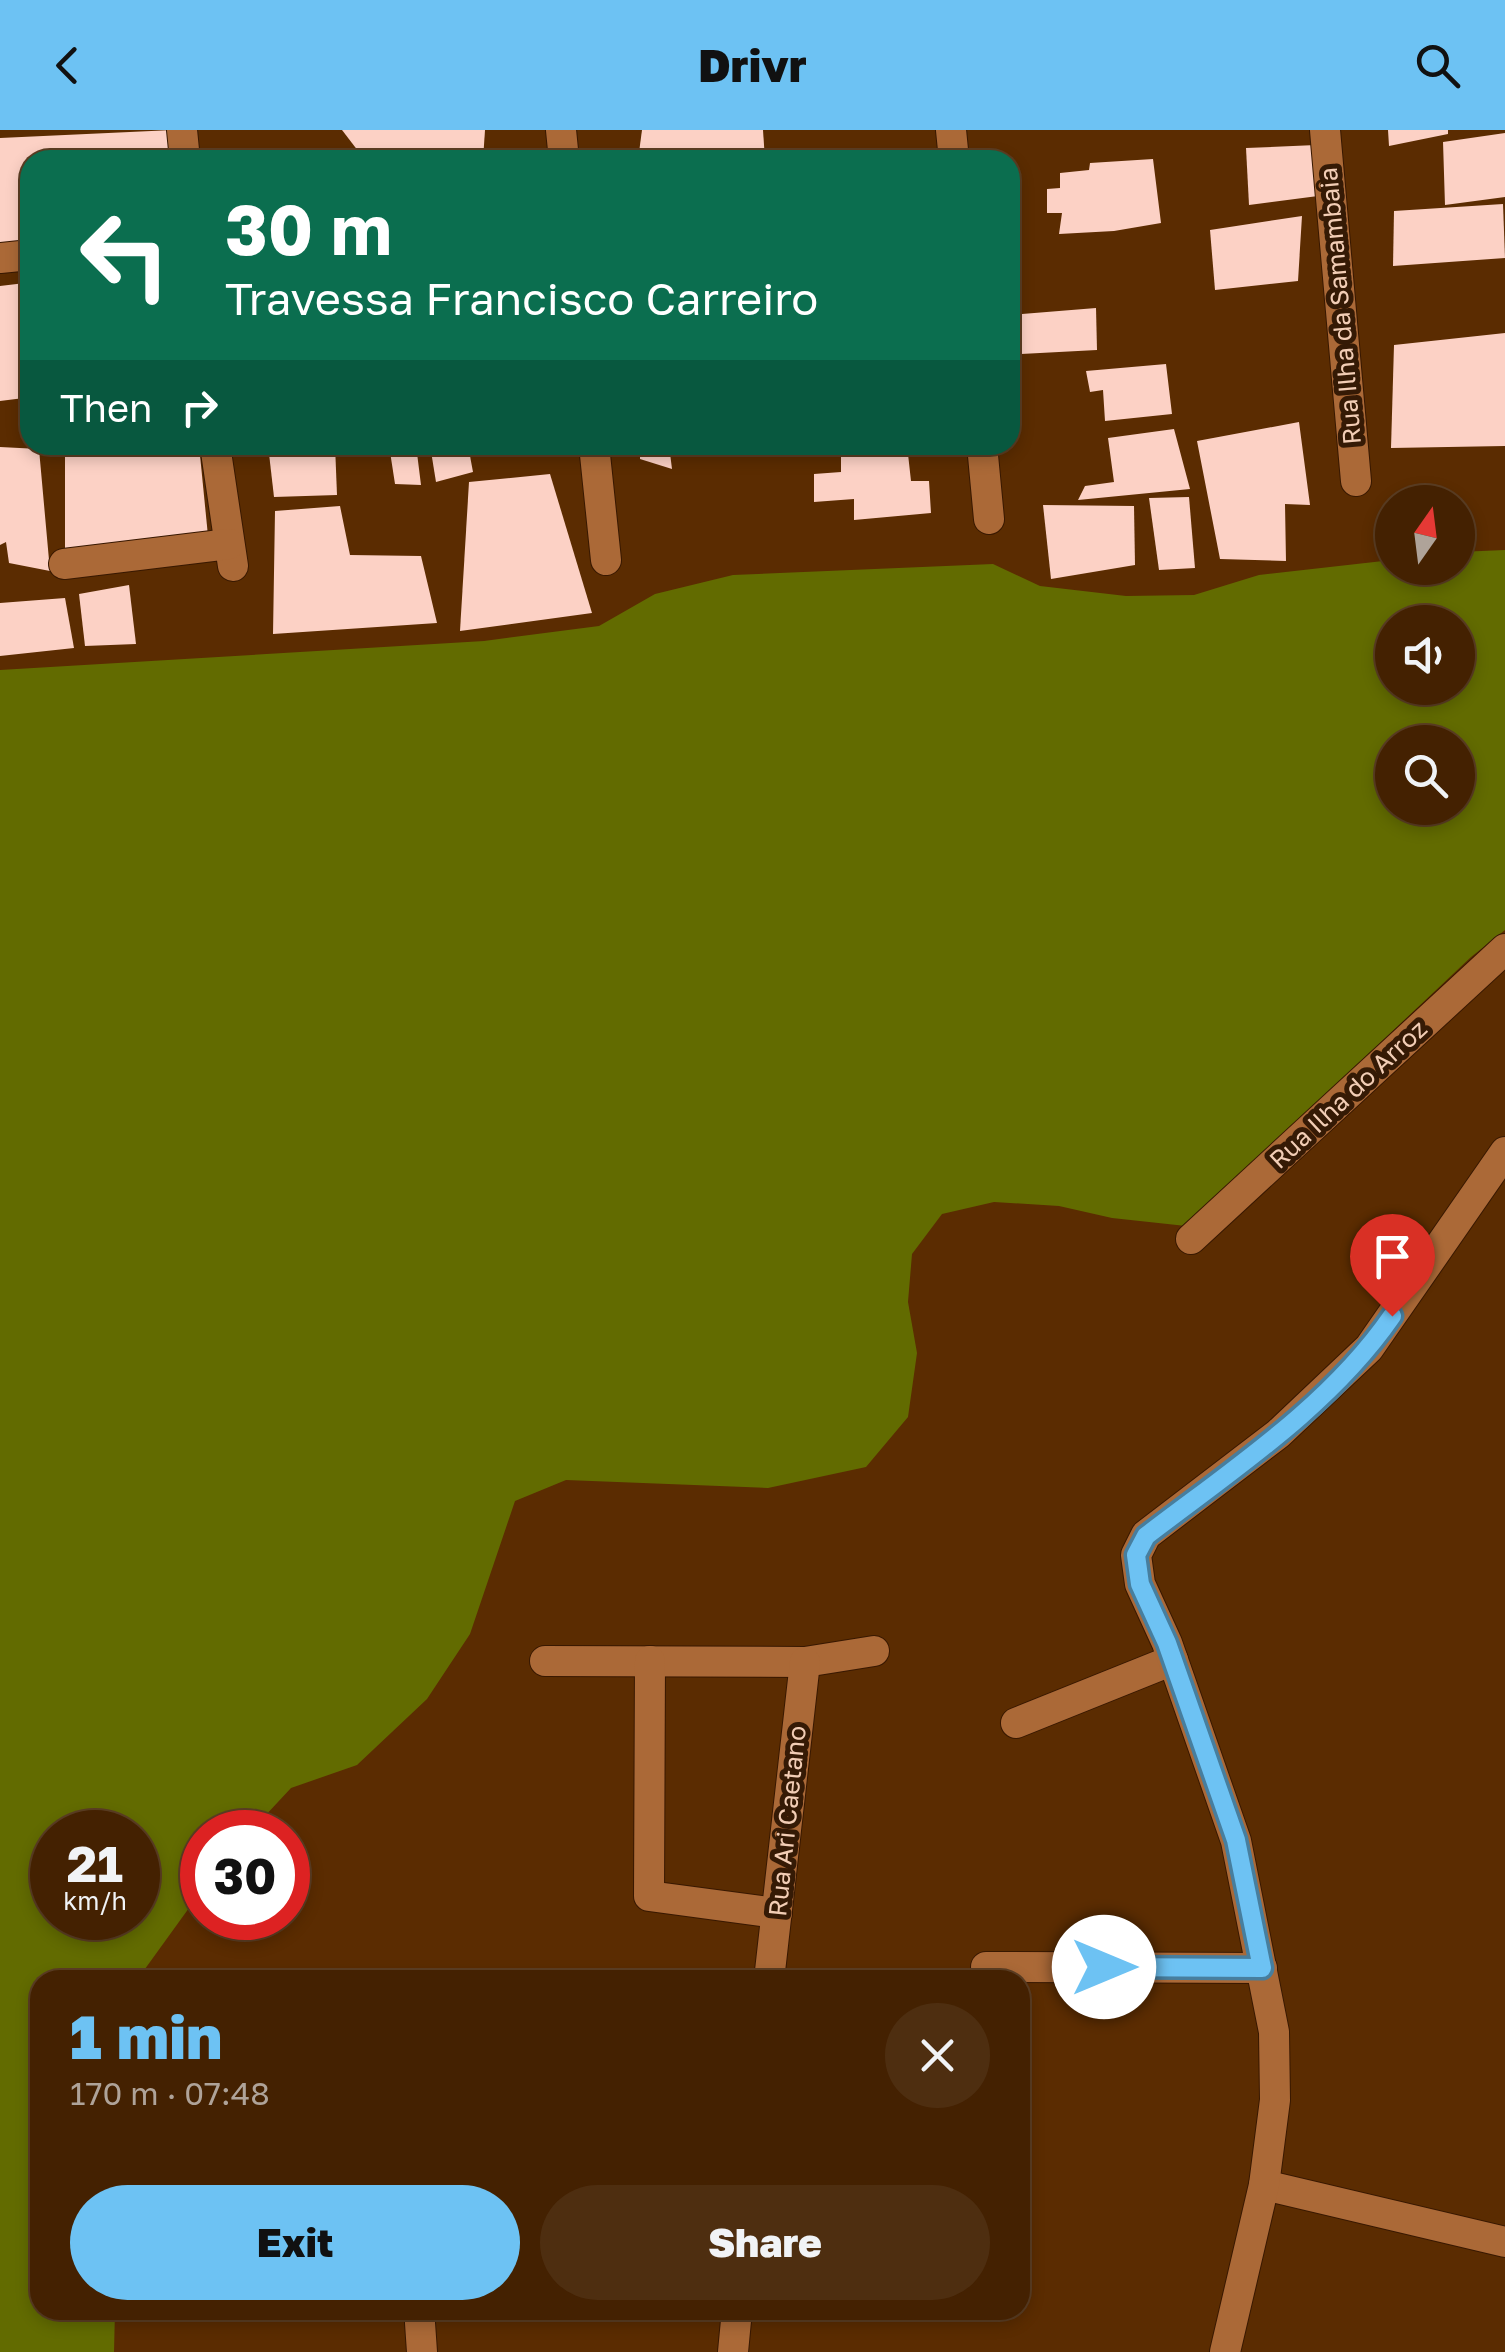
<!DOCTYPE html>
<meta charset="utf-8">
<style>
body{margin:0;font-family:"Golos Text",sans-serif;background:#4e2e10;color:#f1f3f6;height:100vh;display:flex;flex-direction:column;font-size:38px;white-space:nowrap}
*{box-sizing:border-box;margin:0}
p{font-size:32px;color:#afa399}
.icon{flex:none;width:55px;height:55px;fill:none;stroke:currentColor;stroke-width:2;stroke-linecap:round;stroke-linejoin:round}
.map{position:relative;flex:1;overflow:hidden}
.sheet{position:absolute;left:30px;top:1840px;width:1000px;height:350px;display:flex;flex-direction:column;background:#442101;border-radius:30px;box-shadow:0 5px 15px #0003,0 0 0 2px #5c3e23}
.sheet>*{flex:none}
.top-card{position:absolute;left:20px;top:20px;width:1000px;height:305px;border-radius:30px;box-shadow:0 5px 15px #0003,0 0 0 2px #5c3e23;background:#0b6e4f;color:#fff;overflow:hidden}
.needle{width:65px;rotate:14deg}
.buttons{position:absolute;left:1375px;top:355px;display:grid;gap:20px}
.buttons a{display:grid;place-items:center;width:100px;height:100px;border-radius:50%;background:#442101;box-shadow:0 5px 15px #0003,0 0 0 2px #5c3e23;font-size:50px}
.speed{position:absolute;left:30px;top:1680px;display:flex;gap:20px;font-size:50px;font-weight:700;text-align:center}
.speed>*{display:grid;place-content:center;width:130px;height:130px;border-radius:50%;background:#442101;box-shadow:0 5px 15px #0003,0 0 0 2px #5c3e23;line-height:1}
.speed small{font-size:25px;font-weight:400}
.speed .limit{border:15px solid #d22;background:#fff;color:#111}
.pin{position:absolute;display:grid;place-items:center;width:85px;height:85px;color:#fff;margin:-102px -42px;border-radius:50% 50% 50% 0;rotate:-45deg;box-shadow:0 0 10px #0007}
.pin .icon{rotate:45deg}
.me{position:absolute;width:110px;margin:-55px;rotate:90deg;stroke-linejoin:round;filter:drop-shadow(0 0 8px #0008)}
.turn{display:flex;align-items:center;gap:35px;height:210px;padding:0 40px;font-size:45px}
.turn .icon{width:130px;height:130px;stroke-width:2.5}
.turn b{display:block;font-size:70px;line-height:85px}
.then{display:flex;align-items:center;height:95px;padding:0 40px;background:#0003;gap:20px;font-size:38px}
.round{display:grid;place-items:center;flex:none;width:105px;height:105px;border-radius:52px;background:#4e2e10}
.summary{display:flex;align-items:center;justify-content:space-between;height:170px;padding:0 40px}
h1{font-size:60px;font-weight:800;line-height:75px;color:#6dc2f3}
.primary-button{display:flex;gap:20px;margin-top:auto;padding:20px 40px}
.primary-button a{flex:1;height:115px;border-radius:60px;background:#6dc2f3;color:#111;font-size:40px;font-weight:800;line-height:115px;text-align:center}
.primary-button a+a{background:#4e2e10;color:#f1f3f6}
header{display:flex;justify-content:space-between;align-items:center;height:130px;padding:0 40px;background:#6dc2f3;color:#111;font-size:45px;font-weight:800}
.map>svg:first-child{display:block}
.green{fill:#626b00;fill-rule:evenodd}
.building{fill:#fcd1c5}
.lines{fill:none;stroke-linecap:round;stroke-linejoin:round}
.minor-casing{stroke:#381800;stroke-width:32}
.minor{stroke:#ab6937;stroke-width:30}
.route-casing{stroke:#477e9e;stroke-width:25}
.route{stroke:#6dc2f3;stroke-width:18}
.labels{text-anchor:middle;stroke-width:10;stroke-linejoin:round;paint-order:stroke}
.street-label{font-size:25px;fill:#f2cdb5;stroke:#351a05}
</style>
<header><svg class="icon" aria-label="back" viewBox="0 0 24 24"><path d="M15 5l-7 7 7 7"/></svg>Drivr<svg class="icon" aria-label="search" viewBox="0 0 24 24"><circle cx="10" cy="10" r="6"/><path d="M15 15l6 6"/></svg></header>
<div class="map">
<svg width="1505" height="2222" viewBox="0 0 1505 2222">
<rect width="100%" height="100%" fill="#5b2c01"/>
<path class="green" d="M1505,420V800L1471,827L1186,1096L1112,1088L1059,1076L994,1072L942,1084L912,1124L908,1172L917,1223L908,1287L866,1337L768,1358L566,1350L515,1371L470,1504L427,1569L357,1635L291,1658L250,1702H202V1760L137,1850H40V2180H115L114,2222H0V540L484,511L599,496L655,464L733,445L993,434L1040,456L1126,466L1194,465L1259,445L1392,430V438H1458V422ZM1392,492H1458V558H1392ZM1392,612H1458V678H1392ZM52,1702H138V1788H52Z"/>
<g class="building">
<path d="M173,0L177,30H30V110L0,113V8Z"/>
<path d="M342,0H485L483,30H365Z"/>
<path d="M642,0H763L765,30H638Z"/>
<path d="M1388,0H1448V4L1389,16Z"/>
<path d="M1505,3V67L1445,75L1443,12Z"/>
<path d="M1316,15L1318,66L1249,75L1246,18Z"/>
<path d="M1153,29L1161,93L1114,101L1059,104L1062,83H1047V59L1060,58V43L1089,40L1090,33Z"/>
<path d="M1503,74L1505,128L1393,136L1394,81Z"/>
<path d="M1302,86L1298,151L1215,160L1210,100Z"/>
<path d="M25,153L24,268L0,271V156Z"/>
<path d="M1096,178L1097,220L1021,224L1022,184Z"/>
<path d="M1505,203V316L1391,318L1394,215Z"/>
<path d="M1166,234L1172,284L1105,291L1103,260L1090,262L1086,241Z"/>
<path d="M1299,292L1310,375L1285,374L1286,431L1220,429L1197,311Z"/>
<path d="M1174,299L1190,359L1078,370L1085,356L1114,352L1108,308Z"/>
<path d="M65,315H199L208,406L65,419Z"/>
<path d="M268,315H335L337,365L274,367Z"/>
<path d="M389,315H416L421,355L395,354Z"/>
<path d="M430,315H468L473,342L436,352Z"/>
<path d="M640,315H669L672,339L640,329Z"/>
<path d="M748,315H802V321L750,323Z"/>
<path d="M907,315L911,351H929L931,383L854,390V369L814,372V344L841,342V320Z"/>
<path d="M0,317L39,319L50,441L9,433L6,412L0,415Z"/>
<path d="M550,344L592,483L460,501L469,352Z"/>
<path d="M1189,367L1195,438L1159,440L1149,368Z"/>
<path d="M1043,375L1134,376L1135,435L1051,449Z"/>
<path d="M340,376L350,425L421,426L437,493L273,504L275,381Z"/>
<path d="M129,455L136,514L85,516L79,464Z"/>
<path d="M65,468L74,518L0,526V473Z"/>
</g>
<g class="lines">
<defs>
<g id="minor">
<path d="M182,0L185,30"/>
<path d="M561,0L564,30"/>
<path d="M951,0L954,30"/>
<path d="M1325,0L1356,351"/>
<path d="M0,128L30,125"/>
<path d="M215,315L233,436"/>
<path d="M594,315L606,430"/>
<path d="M982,315L989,389"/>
<path d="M64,434L229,414"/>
<path d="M1191,1109L1505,819"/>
<path d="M545,1531L805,1532L874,1521"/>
<path d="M650,1531L649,1766L777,1783"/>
<path d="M1016,1593L1173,1530"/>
<path d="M986,1837L1262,1838"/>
<path d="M769,1850L805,1532"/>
<path d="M1264,2055L1505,2112"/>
<path d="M420,2193L422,2222"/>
<path d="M733,2222L737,2180"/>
<path d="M1225,2222L1264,2055L1275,1970L1274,1902L1236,1711L1167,1513L1140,1454L1136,1425L1146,1405L1278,1304L1369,1218L1505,1022"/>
</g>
</defs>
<use href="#minor" class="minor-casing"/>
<use href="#minor" class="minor"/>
</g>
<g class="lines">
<defs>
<path id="route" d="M1104,1837L1262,1838L1236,1710L1167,1513L1140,1454L1136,1425L1146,1406C1232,1340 1330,1276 1392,1186"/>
</defs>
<use href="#route" class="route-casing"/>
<use href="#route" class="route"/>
</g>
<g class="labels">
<g class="street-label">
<text transform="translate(1340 176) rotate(-95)" y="9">Rua Ilha da Samambaia</text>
<text transform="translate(1348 964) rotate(-43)" y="9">Rua Ilha do Arroz</text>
<text transform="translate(787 1691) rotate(-84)" y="9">Rua Ari Caetano</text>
</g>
</g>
</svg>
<div class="buttons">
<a><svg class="needle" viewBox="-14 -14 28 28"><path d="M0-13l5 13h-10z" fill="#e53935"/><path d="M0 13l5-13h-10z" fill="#afa399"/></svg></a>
<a><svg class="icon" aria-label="sound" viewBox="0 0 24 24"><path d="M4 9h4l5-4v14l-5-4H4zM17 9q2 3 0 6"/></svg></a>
<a><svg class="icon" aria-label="search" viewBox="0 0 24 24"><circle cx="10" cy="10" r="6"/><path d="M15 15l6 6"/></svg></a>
</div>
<div class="speed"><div>21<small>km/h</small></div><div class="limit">30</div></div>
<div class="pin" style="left:1392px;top:1186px;background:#d93025"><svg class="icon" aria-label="arrive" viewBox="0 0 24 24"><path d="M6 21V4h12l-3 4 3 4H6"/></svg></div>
<svg class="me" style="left:1104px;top:1837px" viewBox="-20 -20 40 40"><circle r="19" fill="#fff"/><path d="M0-13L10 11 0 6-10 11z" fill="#6dc2f3"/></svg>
<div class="top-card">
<div class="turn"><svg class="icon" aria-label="left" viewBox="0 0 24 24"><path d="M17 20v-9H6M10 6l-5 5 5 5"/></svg><div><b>30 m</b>Travessa Francisco Carreiro</div></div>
<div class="then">Then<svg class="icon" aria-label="right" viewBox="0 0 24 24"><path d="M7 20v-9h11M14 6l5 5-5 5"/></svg></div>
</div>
<section class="sheet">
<div class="summary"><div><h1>1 min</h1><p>170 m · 07:48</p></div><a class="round"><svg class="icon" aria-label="close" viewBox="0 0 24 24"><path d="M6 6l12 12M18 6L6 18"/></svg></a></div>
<div class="primary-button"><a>Exit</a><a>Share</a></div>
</section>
</div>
